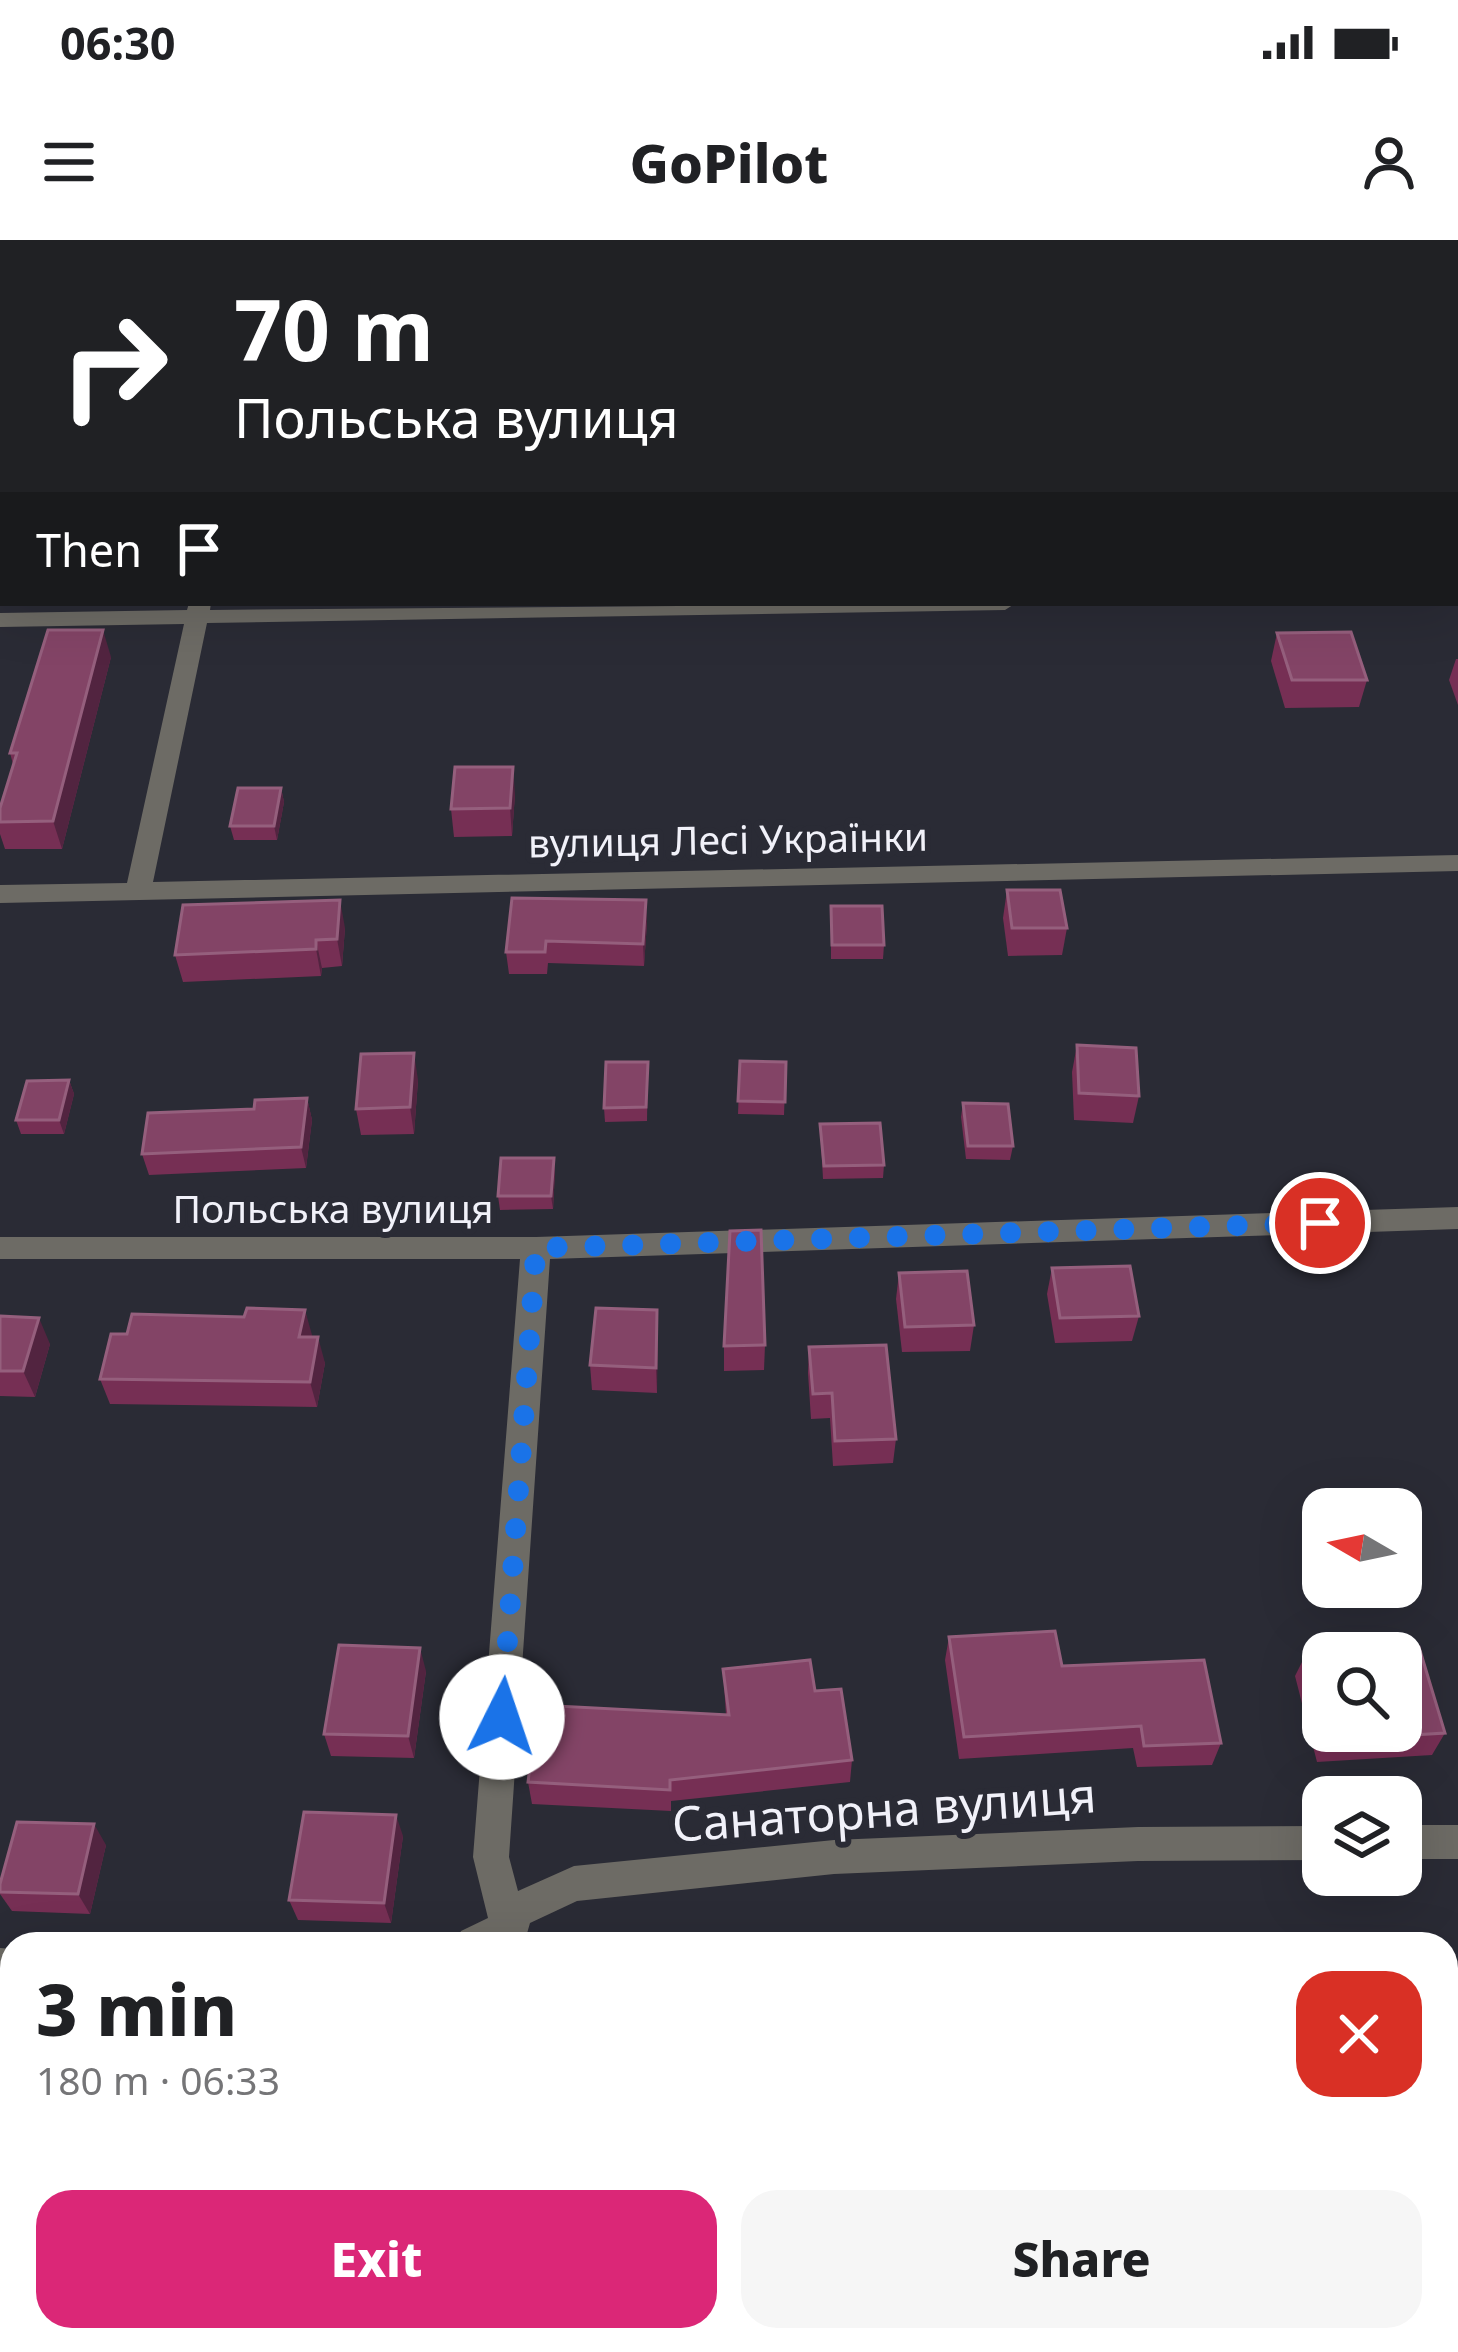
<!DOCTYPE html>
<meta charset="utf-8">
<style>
body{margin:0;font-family:"Noto Sans",sans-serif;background:#f6f6f6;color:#202124;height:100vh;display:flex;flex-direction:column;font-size:45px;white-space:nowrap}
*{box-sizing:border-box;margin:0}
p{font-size:39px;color:#757577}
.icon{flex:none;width:66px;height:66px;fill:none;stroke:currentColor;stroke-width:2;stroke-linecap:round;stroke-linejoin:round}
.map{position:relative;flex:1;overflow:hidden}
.sheet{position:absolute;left:0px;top:1692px;width:1458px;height:420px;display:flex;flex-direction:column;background:#fff;border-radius:36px 36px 0 0;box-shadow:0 12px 48px #0002}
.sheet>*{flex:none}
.hud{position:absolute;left:0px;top:0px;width:1458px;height:366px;box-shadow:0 12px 48px #0002;background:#202124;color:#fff;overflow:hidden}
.needle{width:78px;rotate:279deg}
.buttons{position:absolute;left:1302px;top:1248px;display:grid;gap:24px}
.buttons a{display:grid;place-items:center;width:120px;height:120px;border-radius:24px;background:#fff;box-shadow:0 12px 48px #0002;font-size:60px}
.pin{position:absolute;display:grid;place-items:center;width:102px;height:102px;color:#fff;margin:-51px;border:6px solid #fff;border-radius:50%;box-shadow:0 3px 12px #0007}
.me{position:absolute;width:132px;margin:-66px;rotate:4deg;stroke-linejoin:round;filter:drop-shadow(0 0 9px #0008)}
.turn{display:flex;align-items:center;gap:42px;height:252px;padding:0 36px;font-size:54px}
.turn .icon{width:156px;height:156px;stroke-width:2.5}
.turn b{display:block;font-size:84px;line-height:102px}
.then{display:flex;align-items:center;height:114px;padding:0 36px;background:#0003;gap:24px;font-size:45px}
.round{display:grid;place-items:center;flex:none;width:126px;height:126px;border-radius:36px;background:#f6f6f6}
.headline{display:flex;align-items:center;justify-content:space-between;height:204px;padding:0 36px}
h1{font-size:72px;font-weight:800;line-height:90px}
.primary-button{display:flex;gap:24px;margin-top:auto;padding:24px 36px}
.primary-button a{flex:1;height:138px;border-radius:36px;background:#db2777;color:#fff;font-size:48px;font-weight:800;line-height:138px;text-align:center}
.primary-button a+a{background:#f6f6f6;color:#202124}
.status{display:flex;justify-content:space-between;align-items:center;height:84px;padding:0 60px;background:#fff;direction:ltr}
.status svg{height:33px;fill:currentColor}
header{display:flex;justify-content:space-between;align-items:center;height:156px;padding:0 36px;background:#fff;font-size:54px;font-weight:800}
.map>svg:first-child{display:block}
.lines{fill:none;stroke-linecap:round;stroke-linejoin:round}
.minor{fill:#6d6b65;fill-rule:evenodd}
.wall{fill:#762f54;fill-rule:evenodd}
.shaded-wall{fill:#522440}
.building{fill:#834466;stroke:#955f7d;stroke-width:3}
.route{stroke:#1a73e8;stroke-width:21;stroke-dasharray:0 37.8}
.labels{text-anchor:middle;stroke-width:12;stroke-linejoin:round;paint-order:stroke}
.street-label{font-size:39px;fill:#f1f1f9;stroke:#2a2b35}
.near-street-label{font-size:48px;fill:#f1f1f9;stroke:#2a2b35}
</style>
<div class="status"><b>06:30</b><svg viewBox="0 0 49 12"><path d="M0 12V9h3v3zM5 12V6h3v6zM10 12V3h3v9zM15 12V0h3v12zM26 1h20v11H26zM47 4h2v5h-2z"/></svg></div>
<header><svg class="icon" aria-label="menu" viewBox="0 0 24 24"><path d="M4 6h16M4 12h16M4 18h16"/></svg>GoPilot<svg class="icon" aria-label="person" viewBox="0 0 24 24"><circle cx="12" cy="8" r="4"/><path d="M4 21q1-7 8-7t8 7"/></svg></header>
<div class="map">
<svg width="1458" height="2112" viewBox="0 0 1458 2112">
<rect width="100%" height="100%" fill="#2a2b35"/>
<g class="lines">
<g class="minor">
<path d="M1366,0H1384L1385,3H1367Z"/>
<rect x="1455" y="133" width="3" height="12"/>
<rect x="0" y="153" width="3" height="12"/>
<path d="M1455,164L1458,165V183L1455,182Z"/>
<rect x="1455" y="348" width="3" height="14"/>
<path d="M189,363H211L210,370L1016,363L1005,370L207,383L153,642L1458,615V631L0,663V645L127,643L184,384L0,387V373L187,370Z"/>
<path d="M1458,967V989L550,1019L509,1617L518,1651L574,1626L834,1600L1138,1587L1323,1586V1620L1138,1621L834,1634L577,1661L530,1683L524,1704H455L461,1691L488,1678L473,1617L520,1019H0V997H536Z"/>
<rect x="1401" y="1585" width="57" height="34"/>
<path d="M0,1708L12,1709V1745L0,1744Z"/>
<rect x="502" y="2100" width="42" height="12"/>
</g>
</g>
<g class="wall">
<path d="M881,0H1163L1164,3H881Z"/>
<path d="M1277,393L1367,440L1359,467L1285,468L1271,421Z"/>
<path d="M111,417L62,609H5L0,594V568L13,524L10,513Z"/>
<path d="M1456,419H1458V465L1449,440Z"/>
<path d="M281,548L284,562L277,600H234L230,586Z"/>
<path d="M515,554L512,596L454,597L451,569Z"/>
<path d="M1007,650L1067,688L1062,715L1008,716L1003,678Z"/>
<path d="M512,658L647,682L644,726L548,723L547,734H509L506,712Z"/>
<path d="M831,666L884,705L883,719H831Z"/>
<path d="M345,688L342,726L322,728L321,736L183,742L175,715Z"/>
<path d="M1077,805L1139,856L1133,883L1074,880L1072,832Z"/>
<path d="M740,821L786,822L784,875L738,874Z"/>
<path d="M648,822L647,881L605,882L604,868Z"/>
<path d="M69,840L74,854L64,894H21L16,880Z"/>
<path d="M418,840L414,894L361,895L356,869Z"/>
<path d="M307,858L312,880L306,928L149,935L142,914L254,869Z"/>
<path d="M963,863L1013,906L1010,920L966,919L961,877Z"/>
<path d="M820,884L884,925L883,938L823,939Z"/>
<path d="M555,931L553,969L500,970L498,956Z"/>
<path d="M1052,1028L1139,1076L1132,1101L1055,1103L1047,1054Z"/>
<path d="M899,1033L974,1085L970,1111L902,1112L896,1059Z"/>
<path d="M305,1070L311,1097L325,1123L317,1167L110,1164L100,1139L127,1094Z"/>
<path d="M657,1070V1153L592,1150L590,1125Z"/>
<path d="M0,1076L50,1104L35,1157L0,1156Z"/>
<path d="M765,1105L764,1130L724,1131V1106Z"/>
<path d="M809,1107L896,1199L893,1223L833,1226L830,1178L811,1179L808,1133Z"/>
<path d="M949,1397L1062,1426L1221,1503L1212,1525L1137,1527L1133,1508L959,1519L945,1420Z"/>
<path d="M1419,1407L1445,1493L1432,1515L1317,1522L1295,1436L1306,1414ZM1323,1413H1401V1491H1323Z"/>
<path d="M723,1429L815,1451L852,1520L850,1542L671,1561V1571L532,1564L528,1542L726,1475Z"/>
<path d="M426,1431L414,1518L331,1516L324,1494Z"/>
<path d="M403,1596L391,1683L298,1680L289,1660Z"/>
<path d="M106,1605L90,1674L12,1671L0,1654V1644Z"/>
</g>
<g class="shaded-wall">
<path d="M3,111V145L0,150V119Z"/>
<path d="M103,390L111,417L62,609L53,581Z"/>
<path d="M513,527L515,554L512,596L510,568Z"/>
<path d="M281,548L284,562L277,600L274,586Z"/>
<path d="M340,660L345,688L342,726L337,699Z"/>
<path d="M646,660L647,682L644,726L643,704Z"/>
<path d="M316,700L322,728L321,736L316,709Z"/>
<path d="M414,813L418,840L414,894L410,867Z"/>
<path d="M69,840L74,854L64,894L59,880Z"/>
<path d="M307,858L312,880L306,928L301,907Z"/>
<path d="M554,918L555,931L553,969L551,956Z"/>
<path d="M305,1070L312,1095L306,1123L299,1097Z"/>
<path d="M657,1070L658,1096L657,1153L656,1128Z"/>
<path d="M39,1078L50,1104L35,1157L23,1131Z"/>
<path d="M318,1097L325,1123L317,1167L310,1142Z"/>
<path d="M420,1408L426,1431L414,1518L408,1496Z"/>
<path d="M396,1575L403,1596L391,1683L384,1663Z"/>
<path d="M94,1584L106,1605L90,1674L78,1654Z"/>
<path d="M386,2100H390L394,2107L393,2112H384Z"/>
</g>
<g class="building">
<path d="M0,0H75L74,3H3V67L0,74Z"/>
<path d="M174,0H214L213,3H173Z"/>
<path d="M333,0H373L372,3H332Z"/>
<path d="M532,0H653L652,3H532Z"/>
<rect x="690" y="0" width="190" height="3"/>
<path d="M1004,0H1163L1164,3H1005Z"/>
<path d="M1282,0H1326L1327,3H1283Z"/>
<path d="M0,84H3V111L0,119Z"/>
<path d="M48,390H103L53,581L0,582V568L17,513H10Z"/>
<path d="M1351,392L1367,440H1292L1277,393Z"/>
<path d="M455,527H513L510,568L451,569Z"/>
<path d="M238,548H281L274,586H230Z"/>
<path d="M1007,650H1060L1067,688H1012Z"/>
<path d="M512,658L646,660L643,704L546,701L545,712H506Z"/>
<path d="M340,660L337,699L316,700V709L175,715L183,665Z"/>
<path d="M831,666H882L884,705H832Z"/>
<path d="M1077,805L1136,808L1139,856L1079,853Z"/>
<path d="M414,813L410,867L356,869L361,814Z"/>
<path d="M740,821L786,822L785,862L738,861Z"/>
<path d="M606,822H648L646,867L604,868Z"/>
<path d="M69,840L59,880H16L27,841Z"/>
<path d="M307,858L301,907L142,914L148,873L254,869L255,860Z"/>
<path d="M963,863L1008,864L1013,906H968Z"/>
<path d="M880,883L884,925L824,926L820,884Z"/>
<path d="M501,918H554L551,956H498Z"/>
<path d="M761,990L765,1105L724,1106L730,991Z"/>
<path d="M1130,1026L1139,1076L1060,1078L1052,1028Z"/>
<path d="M967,1031L974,1085L905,1087L899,1033Z"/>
<path d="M247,1068L305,1070L299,1097H318L310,1142L100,1139L111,1094H127L132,1074L244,1077Z"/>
<path d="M596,1068L657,1070L656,1128L590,1125Z"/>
<path d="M0,1076L39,1078L23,1131H0Z"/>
<path d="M886,1105L896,1199L835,1201L832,1153L813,1154L809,1107Z"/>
<path d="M1055,1391L1062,1426L1204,1420L1221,1503L1144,1506L1141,1486L964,1497L949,1397Z"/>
<path d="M339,1405L420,1408L408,1496L324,1494Z"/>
<path d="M1419,1407L1445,1493L1328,1500L1326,1491H1401V1413H1323V1481L1306,1414Z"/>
<path d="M810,1420L815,1451L841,1449L852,1520L670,1540V1550L528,1542L538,1465L729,1475L723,1429Z"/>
<path d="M304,1572L396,1575L384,1663L289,1660Z"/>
<path d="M17,1582L94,1584L78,1654L0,1652V1644Z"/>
<path d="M233,2100H386L384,2112H231Z"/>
<rect x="777" y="2100" width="137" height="12"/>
</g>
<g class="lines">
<path class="route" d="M502,1477L536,1008L1320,983"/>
</g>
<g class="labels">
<g class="street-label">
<text transform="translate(728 600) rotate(-1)" y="14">вулиця Лесі Українки</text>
<text x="333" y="983">Польська вулиця</text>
</g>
<g class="near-street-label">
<text transform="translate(884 1570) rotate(-4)" y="17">Санаторна вулиця</text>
</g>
</g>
</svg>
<div class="buttons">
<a><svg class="needle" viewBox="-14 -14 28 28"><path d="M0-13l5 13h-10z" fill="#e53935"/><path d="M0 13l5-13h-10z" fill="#757577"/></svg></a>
<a><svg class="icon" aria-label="search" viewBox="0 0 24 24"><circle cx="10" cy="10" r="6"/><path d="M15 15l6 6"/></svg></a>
<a><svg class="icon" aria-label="layers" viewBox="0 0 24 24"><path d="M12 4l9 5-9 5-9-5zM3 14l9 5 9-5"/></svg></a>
</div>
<div class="pin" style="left:1320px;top:983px;background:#d93025"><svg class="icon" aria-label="arrive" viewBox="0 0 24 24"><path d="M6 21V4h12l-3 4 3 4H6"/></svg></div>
<svg class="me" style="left:502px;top:1477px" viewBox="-20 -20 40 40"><circle r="19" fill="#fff"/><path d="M0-13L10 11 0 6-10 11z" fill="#1a73e8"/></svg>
<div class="hud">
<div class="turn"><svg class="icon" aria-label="right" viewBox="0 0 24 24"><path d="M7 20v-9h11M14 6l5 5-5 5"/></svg><div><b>70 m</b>Польська вулиця</div></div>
<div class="then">Then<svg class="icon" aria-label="arrive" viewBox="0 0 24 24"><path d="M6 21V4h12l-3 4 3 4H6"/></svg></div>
</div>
<section class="sheet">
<div class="headline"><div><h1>3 min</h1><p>180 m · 06:33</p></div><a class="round" style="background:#d93025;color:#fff"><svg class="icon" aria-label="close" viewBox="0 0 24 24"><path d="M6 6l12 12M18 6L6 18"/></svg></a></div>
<div class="primary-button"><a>Exit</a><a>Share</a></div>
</section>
</div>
